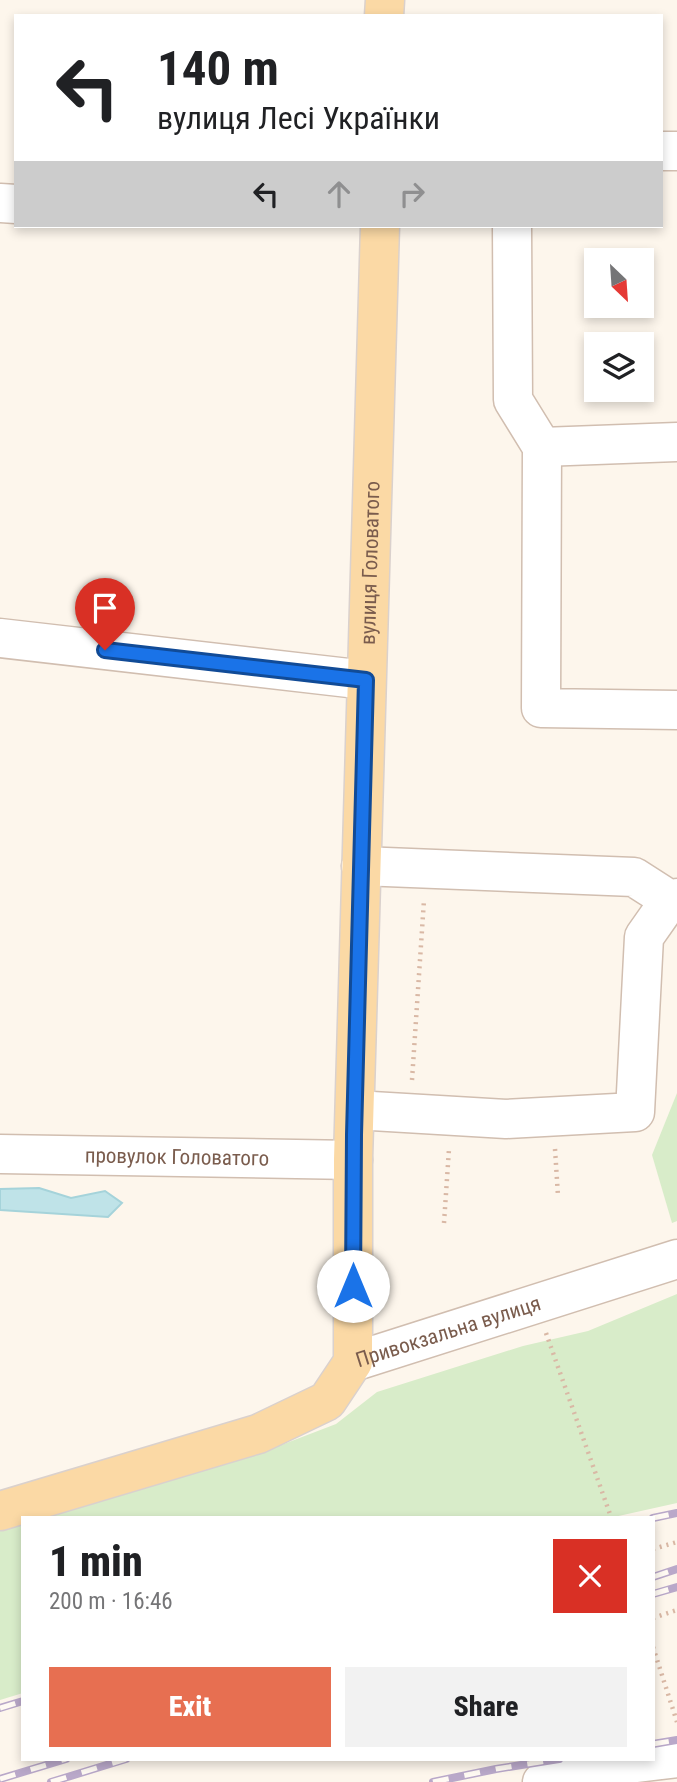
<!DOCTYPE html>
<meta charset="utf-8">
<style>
body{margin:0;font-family:"Roboto Condensed",sans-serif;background:#f2f2f2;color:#202124;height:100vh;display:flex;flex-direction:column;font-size:26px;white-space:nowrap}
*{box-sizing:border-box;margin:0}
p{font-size:23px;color:#757577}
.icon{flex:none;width:38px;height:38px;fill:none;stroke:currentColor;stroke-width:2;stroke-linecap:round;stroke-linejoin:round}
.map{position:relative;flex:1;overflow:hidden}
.details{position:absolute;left:21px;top:1516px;width:634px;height:245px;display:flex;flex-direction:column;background:#fff;border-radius:0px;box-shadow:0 4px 10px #0003}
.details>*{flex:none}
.hud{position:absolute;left:14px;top:14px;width:649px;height:214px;border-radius:0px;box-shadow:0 4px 10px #0003;background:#fff;color:#202124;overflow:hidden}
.needle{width:46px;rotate:155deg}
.tools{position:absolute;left:584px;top:248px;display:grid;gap:14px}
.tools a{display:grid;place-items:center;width:70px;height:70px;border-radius:0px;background:#fff;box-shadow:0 4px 10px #0003;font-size:35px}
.pin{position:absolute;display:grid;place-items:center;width:60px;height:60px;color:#fff;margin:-72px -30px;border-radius:50% 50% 50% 0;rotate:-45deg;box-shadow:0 0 7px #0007}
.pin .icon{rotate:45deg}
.me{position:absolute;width:77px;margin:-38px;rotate:0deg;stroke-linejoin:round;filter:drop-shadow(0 0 5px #0008)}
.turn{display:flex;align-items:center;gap:24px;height:147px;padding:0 28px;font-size:32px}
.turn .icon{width:91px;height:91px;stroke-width:2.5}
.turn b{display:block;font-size:49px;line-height:60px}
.lanes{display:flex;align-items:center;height:66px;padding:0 28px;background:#0003;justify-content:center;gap:35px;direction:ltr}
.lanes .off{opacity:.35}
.round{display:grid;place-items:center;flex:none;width:74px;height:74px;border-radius:0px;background:#f2f2f2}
.head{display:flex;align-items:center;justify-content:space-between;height:119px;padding:0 28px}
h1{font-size:42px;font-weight:800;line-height:52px}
.cta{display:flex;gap:14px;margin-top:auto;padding:14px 28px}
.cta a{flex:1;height:80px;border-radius:0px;background:#e76f51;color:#fff;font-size:28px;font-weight:800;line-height:80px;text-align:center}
.cta a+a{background:#f2f2f2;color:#202124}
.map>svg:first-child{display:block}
.green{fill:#d8ecc9}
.water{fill:#bfe3e8;stroke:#a5d3da;stroke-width:2}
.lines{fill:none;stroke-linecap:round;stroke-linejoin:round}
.minor-casing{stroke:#d1beb0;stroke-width:41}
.major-casing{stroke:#dad1cd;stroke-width:41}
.path{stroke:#d9b8a5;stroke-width:4.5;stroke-dasharray:2 5;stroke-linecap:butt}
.minor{stroke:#fff;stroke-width:38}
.major{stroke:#fbd9a5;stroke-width:38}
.rail-casing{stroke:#b9a8c9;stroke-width:8}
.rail{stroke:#fffaf3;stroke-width:5;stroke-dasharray:16;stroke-linecap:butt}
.route-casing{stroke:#114b97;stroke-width:18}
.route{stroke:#1a73e8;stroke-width:12}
.labels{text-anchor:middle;stroke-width:6;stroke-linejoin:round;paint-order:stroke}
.street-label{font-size:21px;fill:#7a5c4d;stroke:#fffaf3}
</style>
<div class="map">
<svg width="677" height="1782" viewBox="0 0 677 1782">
<rect width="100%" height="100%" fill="#fdf6ec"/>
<g class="green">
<path d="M677,1093V1221L672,1223L652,1155Z"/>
<path d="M677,1294V1503L614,1517H45L276,1447L336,1424L377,1392L523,1346L588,1331Z"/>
<path d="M23,1524V1693L0,1700V1531Z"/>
</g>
<path class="water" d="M39,1188L71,1198L105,1191L122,1203L108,1217L0,1210V1189Z"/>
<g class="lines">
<defs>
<g id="minor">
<path d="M662,151H677"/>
<path d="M0,203L16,204"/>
<path d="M512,226L513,400L542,447L541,708L677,710"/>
<path d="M542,447L677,442"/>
<path d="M0,638L366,680"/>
<path d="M361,866L634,877L670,900L677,898"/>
<path d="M355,1110L506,1119L635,1112L644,937L670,900"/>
<path id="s1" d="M0,1154L353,1160"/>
<path id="s2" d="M353,1362L677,1259"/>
<path d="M542,1782L579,1770L677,1758"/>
</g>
<g id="major">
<path d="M384,16L385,0"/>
<path id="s3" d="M0,1511L258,1434L327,1401L353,1362V1160L380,226"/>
</g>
</defs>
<use href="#minor" class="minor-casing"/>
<use href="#major" class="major-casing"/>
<g class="path">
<path d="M412,1080L424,900"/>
<path d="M555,1149L558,1196"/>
<path d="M444,1223L449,1149"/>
<path d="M546,1333L611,1517"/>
<path d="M653,1549L677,1542"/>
<path d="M653,1618L677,1610"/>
<path d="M653,1647L677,1722"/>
</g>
<use href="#minor" class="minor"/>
<use href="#major" class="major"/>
<defs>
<g id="rail">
<path d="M653,1518L677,1513"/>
<path d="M653,1577L677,1569"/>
<path d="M653,1594L677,1587"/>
<path d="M0,1708L23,1701"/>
<path d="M653,1744L677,1740"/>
<path d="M0,1779L66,1759"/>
<path d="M51,1782L126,1759"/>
<path d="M433,1782L496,1769L559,1759"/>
</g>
</defs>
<use href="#rail" class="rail-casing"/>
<use href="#rail" class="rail"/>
</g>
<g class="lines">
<defs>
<path id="route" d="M105,650L366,680L354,1135L353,1286"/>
</defs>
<use href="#route" class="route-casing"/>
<use href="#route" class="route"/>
</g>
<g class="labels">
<g class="street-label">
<text dy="7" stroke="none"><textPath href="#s3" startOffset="1192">вулиця Головатого</textPath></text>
<text dy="7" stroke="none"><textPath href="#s1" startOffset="177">провулок Головатого</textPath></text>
<text dy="7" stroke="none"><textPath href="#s2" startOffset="100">Привокзальна вулиця</textPath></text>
</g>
</g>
</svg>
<div class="tools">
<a><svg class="needle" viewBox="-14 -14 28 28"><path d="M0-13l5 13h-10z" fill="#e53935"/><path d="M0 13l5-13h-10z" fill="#757577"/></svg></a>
<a><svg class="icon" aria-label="layers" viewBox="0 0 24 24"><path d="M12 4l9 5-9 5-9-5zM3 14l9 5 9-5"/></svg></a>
</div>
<div class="pin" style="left:105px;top:650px;background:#d93025"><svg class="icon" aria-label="arrive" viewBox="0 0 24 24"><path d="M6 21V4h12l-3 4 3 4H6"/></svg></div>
<svg class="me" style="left:353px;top:1286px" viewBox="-20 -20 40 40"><circle r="19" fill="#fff"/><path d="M0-13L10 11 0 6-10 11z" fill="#1a73e8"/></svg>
<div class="hud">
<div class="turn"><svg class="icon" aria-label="left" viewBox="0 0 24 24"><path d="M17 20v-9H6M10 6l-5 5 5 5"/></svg><div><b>140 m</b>вулиця Лесі Українки</div></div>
<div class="lanes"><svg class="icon" aria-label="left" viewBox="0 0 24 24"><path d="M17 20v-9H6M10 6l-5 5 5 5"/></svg><svg class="icon off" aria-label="ahead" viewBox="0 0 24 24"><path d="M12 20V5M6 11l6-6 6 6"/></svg><svg class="icon off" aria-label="right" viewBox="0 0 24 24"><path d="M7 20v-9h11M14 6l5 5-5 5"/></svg></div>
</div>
<section class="details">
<div class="head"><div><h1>1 min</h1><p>200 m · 16:46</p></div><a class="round" style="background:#d93025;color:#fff"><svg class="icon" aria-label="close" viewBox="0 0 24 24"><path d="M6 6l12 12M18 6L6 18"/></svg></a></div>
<div class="cta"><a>Exit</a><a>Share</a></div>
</section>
</div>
